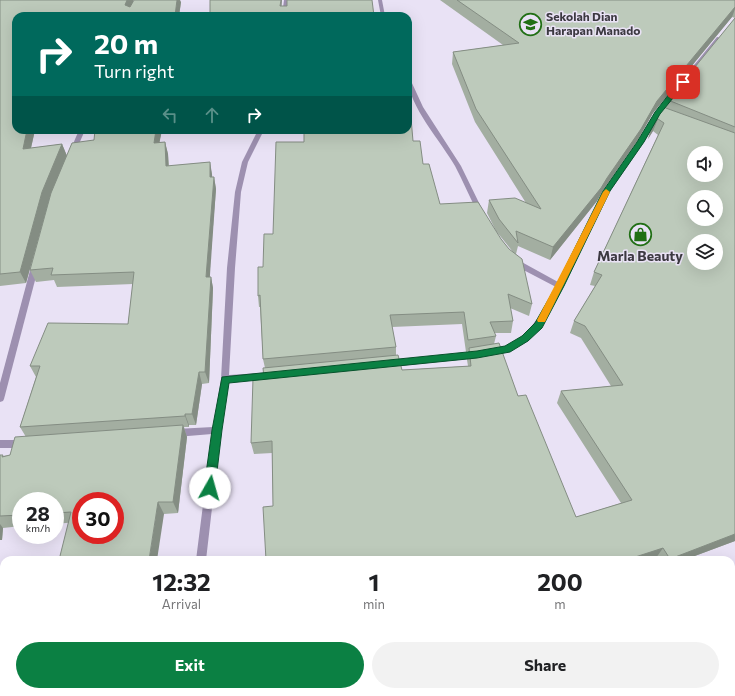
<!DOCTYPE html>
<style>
body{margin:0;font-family:Commissioner,sans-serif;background:#f2f2f2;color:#202124;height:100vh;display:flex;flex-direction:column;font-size:15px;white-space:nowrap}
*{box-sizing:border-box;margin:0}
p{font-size:13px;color:#757577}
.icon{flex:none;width:22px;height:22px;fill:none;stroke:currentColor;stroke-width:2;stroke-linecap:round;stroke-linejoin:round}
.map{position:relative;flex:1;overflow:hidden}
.drawer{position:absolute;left:0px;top:556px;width:735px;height:140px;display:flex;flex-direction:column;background:#fff;border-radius:12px 12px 0 0;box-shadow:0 4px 16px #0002}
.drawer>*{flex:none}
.guide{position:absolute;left:12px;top:12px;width:400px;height:122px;border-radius:12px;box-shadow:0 4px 16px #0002;background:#00695c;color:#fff;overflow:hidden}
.fabs{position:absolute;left:687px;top:146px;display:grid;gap:8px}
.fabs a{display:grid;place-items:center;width:36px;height:36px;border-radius:50%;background:#fff;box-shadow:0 4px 16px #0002;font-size:20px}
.speed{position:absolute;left:12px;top:492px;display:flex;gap:8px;font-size:20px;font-weight:700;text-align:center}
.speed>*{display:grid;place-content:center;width:52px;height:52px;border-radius:50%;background:#fff;box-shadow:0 4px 16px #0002;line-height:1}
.speed small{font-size:10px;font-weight:400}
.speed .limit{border:6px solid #d22;background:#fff;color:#111}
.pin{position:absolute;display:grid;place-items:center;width:34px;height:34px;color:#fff;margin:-17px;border-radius:8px;box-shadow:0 2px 6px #0006}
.me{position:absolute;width:44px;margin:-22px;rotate:7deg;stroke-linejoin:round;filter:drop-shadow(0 0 3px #0008)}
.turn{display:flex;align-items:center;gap:14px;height:84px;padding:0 16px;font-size:18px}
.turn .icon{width:52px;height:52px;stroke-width:2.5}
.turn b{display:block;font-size:28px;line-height:34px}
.lanes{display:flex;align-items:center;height:38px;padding:0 16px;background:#0003;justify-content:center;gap:20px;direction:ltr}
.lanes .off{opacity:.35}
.eta{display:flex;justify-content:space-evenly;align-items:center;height:68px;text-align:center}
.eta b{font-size:24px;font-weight:700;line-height:28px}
.button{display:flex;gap:8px;margin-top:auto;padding:8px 16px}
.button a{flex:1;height:46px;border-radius:24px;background:#0b8043;color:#fff;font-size:16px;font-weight:700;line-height:46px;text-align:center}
.button a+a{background:#f2f2f2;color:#202124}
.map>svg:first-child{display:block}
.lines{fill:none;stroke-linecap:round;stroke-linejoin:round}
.minor{fill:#9d90b0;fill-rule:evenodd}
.wall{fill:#a3aea1;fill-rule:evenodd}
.shaded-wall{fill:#848d83}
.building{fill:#bdcabb;stroke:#848d83;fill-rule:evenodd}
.route{fill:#0b8043;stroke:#07532c}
.slow{fill:#f59e0b}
.labels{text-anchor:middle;stroke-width:3;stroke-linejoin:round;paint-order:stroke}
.far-poi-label{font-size:12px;font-weight:bold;fill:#3c3941;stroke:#e9e2f5;text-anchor:start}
.poi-label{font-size:14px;font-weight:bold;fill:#3c3941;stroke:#e9e2f5}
</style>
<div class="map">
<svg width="735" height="696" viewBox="0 0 735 696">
<rect width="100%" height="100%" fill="#e9e2f5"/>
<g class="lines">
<g class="minor">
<path d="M284,0H288L286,16H282Z"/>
<path d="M378,0H382L385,16H381Z"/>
<path d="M717,37L722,38L660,115L644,142L610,191L564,286L541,327L528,341L510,351L491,355L488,354L487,352L488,350C494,348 501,348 506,346C532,334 543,310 556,287L512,264L511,262L512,260H518L558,282L604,191L638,142L655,113Z"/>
<path d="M408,79L411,81L423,107L461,166L483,211L482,213H478L477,211C469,196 463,181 455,166C442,143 408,105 408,79Z"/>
<path d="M79,130H85L76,151L75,152H71L70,151Z"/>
<path d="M258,130H264L248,162L241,192L235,268L229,375L275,372L278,373L279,375L278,377L275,378L229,382L221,430L206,560H196L212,434L176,437L173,436L172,433L173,430L176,429L213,427L221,379L227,268L235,192L242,162Z"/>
<path d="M32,263H35L39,265L4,399L3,401L0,402V383Z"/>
<path d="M478,352L481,353L482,355L481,357L478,358L390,367L387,366L386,364L387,362L390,361Z"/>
<path d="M0,440H23L26,441L27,444L26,447L23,448H0Z"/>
<path d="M735,573V583L731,585V575Z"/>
<path d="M179,692H191L190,696H178Z"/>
<path d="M427,692H448L446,696H425Z"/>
</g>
</g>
<g class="wall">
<path d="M0,0H133V2H181L179,16H16L35,130L31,148L62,144L67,156L94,140L162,130L159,143L165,142L168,154L169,166L210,162L212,177H214L216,189L209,277H211L213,288L209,383L202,384L196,425H189V427H184L187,437L178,513L164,514L55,524V501H21V526L3,528L2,540H0V455L3,456L10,455L26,437L20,427L36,377L30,366L128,324L133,284L57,287L54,280L36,282L30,270L50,197L48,204L26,283L0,286Z"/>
<path d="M440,0H735V18L732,17L653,113L637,141L603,190L597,201L550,260L518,246L516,254L532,304L529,316L510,308L513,321L511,333H494L496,336L494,344L518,396L576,517L621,503L557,403L561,391L611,386L581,338L570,333L574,321L595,286L590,285L594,272L658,135L653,131L648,139L652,126L665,107L668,100L735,18V541L684,560H657L656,558L273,506L272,453L254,454L251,443L264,378L265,368L263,359L260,307H259L258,296L263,267L304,142L413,141L440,204L501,239L509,249L513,252L496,231L487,213L489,200L526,203L475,122L452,64L453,52L503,45ZM462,324L466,352L468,351L467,360L468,366L402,370L396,355V347L392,327Z"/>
<path d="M604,692H709L702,696H606Z"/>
</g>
<g class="shaded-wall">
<path d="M127,0H133L134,3L128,16L125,5Z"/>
<path d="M177,0H180L181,2L179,16H175Z"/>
<path d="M281,0H282L281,16L280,6Z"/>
<path d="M735,7V9L732,17L653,113L637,141L603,190L597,201L550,260L553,247L607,178L657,101Z"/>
<path d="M658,119L653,131L648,139L652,126Z"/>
<path d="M27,130H35L28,161L23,149Z"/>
<path d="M156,130H162L157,155L154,143Z"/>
<path d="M165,142L168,154L169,178L166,166Z"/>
<path d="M62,144L67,156L48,204L26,283L20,272L42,192Z"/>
<path d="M210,162L212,174L213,189L210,177Z"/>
<path d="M214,177L216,189L209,289L206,277Z"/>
<path d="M211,277L213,288L209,383L205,372Z"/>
<path d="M199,372L202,384L196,425L192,414Z"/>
<path d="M185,414L189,425V427L185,416Z"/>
<path d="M183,425L187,437L178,513L173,502Z"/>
<path d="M158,502L164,514L157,560H149Z"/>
<path d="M0,524L3,528L2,540H0Z"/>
<path d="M735,534V541L684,560H669L670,559Z"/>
<path d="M663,548L656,558L651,560H626Z"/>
<path d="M144,692H150L151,696H135Z"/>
<path d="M290,692H306L307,693L299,696H281Z"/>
<path d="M322,692H340L330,696H313Z"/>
<path d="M706,692H709L702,696H700Z"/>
</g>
<g class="building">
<path d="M0,0H127L125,5L130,7L134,0H177L175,16H16V130H27L23,149L62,144L42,192L20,272L0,274Z"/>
<path d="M210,0H281L280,6H287V0H372L374,16H210Z"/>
<path d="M457,0H735V7L657,101L641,129L607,178L601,188L553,247L516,231L518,243L499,219L489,200L515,198L541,209L476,109L453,52L519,43Z"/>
<path d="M735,18V127L668,100Z"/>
<path d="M663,107L735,133V534L670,559L663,548L626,560H266L263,507L273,506L272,441L251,443L253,378H264L263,368L398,355L402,370L471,366L469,348L499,343L518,396L526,395L576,517L632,500L561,391L623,385L585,326L574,321L602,275L594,272L664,123L658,119L652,126ZM694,153H716V175H694ZM694,197H716V219H694ZM694,241H716V263H694Z"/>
<path d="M408,118H411L413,141H420L423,164H429L440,204L478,202L501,239L509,249L522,259L532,304L508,294L513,321L490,322L496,336L468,340L464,312L390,315L396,347L263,359L260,295L258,296V267H263L264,234H273L276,142H304V130H408Z"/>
<path d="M95,130H156L154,143L165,142L166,166L210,162V177H214L206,277H211L205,372H199L192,414H185V416L20,427L40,366H30L48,323L128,324L134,272L51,275L53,268L30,270L51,193L72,143L94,140Z"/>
<path d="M183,425L173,502H158L149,560H59L71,512L55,513V501H21V515L0,516V455H3L2,457L10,455L15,437ZM81,501H115V535H81Z"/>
<path d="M735,589V675L731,677V591Z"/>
<path d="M4,633V692H144L145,693L135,696H0V634Z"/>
<path d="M246,692H290L281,696H247Z"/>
<path d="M307,692H322L313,696H308Z"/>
<path d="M614,692H706L700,696H617Z"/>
</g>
<path class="route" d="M680,80L686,82L660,114L644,142L610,191L564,286L542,328L528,341L510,352L477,358L229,383L222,430L215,488L213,491L210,493L206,491L204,488L212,430L222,377L477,351L505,346L522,336L535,323L556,286L603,191L637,142L655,112Z"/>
<path class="slow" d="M606,189L610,192L545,322H538L537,320L603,192Z"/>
<defs>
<symbol id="school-ring" viewBox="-11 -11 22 22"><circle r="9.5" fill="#e9e2f5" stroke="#216f15" stroke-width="1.5"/><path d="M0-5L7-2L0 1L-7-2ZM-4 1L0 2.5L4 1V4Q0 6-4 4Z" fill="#216f15"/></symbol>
<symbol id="shop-ring" viewBox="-11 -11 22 22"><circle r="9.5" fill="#e9e2f5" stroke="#216f15" stroke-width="1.5"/><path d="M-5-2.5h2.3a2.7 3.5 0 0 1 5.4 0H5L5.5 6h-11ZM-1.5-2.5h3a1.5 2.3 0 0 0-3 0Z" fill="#216f15"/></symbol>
</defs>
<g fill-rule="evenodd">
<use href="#school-ring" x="518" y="12" width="25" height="25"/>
<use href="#shop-ring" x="628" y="222" width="25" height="25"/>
</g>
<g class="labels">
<g class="far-poi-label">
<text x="546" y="21">Sekolah Dian<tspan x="546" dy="14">Harapan Manado</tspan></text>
</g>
<g class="poi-label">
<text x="640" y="261">Marla Beauty</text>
</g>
</g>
</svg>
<div class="fabs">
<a><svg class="icon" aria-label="sound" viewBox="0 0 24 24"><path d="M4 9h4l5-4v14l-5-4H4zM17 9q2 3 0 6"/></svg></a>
<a><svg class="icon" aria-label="search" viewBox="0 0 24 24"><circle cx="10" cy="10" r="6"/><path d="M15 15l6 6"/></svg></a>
<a><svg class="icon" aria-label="layers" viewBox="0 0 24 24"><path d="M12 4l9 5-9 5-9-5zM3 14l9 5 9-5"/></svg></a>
</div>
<div class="speed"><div>28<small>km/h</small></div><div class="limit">30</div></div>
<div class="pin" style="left:683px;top:82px;background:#d93025"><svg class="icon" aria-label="arrive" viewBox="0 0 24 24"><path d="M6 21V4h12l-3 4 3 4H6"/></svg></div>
<svg class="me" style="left:210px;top:488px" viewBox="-20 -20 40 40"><circle r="19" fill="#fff"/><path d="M0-13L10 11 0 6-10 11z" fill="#0b8043"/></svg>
<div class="guide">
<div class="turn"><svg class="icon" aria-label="right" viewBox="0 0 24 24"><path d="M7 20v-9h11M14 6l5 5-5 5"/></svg><div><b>20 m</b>Turn right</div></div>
<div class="lanes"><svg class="icon off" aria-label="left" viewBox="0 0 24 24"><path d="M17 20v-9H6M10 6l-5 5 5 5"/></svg><svg class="icon off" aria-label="ahead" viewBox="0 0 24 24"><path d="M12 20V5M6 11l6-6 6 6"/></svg><svg class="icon" aria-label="right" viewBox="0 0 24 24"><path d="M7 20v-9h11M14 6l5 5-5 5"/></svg></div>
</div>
<section class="drawer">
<div class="eta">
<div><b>12:32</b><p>Arrival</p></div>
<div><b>1</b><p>min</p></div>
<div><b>200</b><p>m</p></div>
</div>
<div class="button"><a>Exit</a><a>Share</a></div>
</section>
</div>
